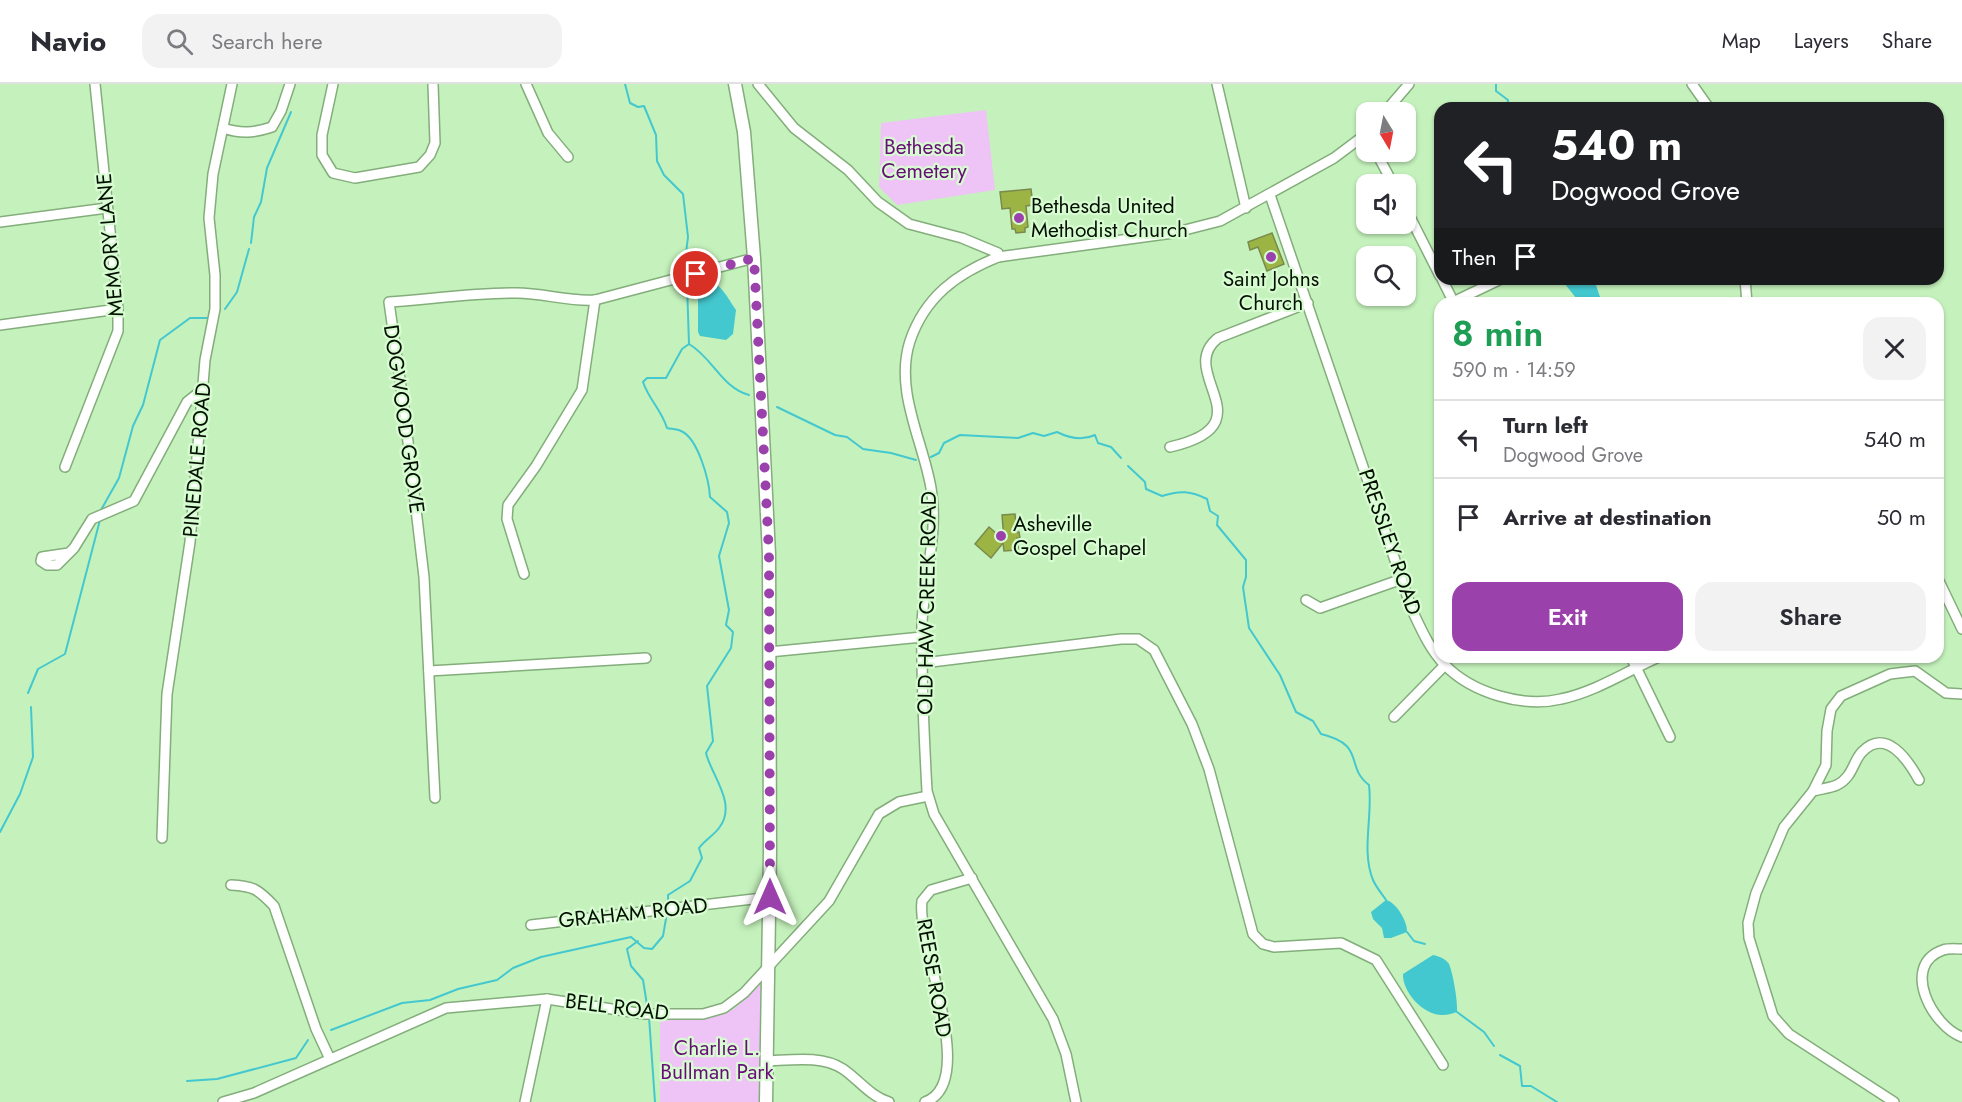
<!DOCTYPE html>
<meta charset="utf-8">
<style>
body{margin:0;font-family:Jost,sans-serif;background:#f2f2f3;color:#2b2b33;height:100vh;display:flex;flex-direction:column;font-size:22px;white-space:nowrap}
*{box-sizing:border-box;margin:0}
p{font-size:20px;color:#7c7c81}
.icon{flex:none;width:33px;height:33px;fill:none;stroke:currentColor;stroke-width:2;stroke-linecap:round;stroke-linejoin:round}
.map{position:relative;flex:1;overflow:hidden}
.drawer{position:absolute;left:1434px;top:213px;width:510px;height:366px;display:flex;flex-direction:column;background:#fff;border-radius:18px;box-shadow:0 2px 4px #0004}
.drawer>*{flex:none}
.banner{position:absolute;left:1434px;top:18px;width:510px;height:183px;border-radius:18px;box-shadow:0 2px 4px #0004;background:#202124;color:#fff;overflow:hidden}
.needle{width:39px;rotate:170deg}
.controls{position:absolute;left:1356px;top:18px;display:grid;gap:12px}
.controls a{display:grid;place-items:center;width:60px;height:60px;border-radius:12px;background:#fff;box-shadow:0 2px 4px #0004;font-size:30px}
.pin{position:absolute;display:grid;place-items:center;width:51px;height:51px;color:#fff;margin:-26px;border:3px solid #fff;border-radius:50%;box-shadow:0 2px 6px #0007}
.me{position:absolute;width:66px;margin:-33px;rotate:0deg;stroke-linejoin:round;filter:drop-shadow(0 0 4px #0008)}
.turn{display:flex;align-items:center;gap:21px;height:126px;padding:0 18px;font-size:27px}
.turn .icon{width:78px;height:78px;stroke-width:2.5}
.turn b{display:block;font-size:42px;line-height:51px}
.then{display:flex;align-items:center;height:57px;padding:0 18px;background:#0003;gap:12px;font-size:22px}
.round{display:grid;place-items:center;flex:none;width:63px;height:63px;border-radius:18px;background:#f2f2f3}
.summary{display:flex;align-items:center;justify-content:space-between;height:102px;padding:0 18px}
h1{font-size:36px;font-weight:600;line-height:45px;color:#1e9e55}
.action{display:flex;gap:12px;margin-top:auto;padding:12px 18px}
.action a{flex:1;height:69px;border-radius:18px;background:#9a41ac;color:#fff;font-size:24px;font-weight:600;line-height:69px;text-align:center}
.action a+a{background:#f2f2f3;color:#2b2b33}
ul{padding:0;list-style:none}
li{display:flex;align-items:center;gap:18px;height:78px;padding:0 18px;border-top:2px solid #e1e1e2}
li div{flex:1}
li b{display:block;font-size:22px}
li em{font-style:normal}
header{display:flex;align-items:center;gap:36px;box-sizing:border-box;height:84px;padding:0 30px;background:#fff;border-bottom:2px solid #e1e1e2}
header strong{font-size:28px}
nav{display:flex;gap:33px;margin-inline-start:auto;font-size:21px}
.search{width:420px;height:54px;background:#f2f2f3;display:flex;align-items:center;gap:15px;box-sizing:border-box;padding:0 21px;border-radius:18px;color:#7c7c81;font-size:22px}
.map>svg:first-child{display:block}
.green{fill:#eec4f6}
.water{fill:#44c8cf}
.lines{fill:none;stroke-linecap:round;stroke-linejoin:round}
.stream{stroke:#44c8cf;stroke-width:2}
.building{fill:#9bb444;stroke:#7a8a4e;stroke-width:1.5}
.street-casing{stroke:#83ad7b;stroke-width:12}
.secondary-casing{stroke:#83ad7b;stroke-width:15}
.street{stroke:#fff;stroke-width:9}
.secondary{stroke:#fff;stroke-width:12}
.route{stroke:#9a41ac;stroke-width:10;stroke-dasharray:0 18}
.poi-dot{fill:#9a41ac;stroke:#d8fcd1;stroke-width:2}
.labels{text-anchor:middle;stroke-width:4.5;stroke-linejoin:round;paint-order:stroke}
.park-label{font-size:21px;fill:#680d77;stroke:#d8fcd1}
.poi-label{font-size:21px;fill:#031001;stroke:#d8fcd1;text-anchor:start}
.street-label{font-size:21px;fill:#031001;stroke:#d8fcd1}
</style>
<header>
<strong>Navio</strong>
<div class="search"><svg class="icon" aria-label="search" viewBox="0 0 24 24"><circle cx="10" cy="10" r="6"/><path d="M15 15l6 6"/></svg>Search here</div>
<nav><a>Map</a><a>Layers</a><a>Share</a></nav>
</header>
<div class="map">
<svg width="1962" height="1018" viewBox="0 0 1962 1018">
<rect width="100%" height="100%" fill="#c5f2bc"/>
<g class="green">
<path d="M986,26L995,106L897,121L879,103L881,39Z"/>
<path d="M761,900L762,1018H660V937L721,931L734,925Z"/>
</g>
<g class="water">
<path d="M1561,195H1594L1602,219H1580Z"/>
<path d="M705,197C721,197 728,215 736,226L733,250L726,256L700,252L698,248V206L699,200Z"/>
<path d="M1386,816C1396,818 1408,838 1407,848L1391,854H1384L1382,844L1373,835L1371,828Z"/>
<path d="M1433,871C1439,872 1446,875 1449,880C1453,889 1458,918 1457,928C1453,929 1448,931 1443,931C1424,932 1402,908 1403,890Z"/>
</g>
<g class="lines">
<g class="stream">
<path d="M625,0L630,19L638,23L644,22L656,51L657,77L664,91L683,110L688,153L684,185"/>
<path d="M1496,0V7L1508,16L1507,24"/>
<path d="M251,159L254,133L261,118L267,84L291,28"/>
<path d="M687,201L689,260"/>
<path d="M225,225L237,208L249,165"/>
<path d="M689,260C712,273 723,305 749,311"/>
<path d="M777,323L835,351L847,353L863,365L891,369L916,376"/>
<path d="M931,373L939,369L944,359L960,351L1018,354L1033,349L1044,352L1057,348C1069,354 1082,357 1095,351L1098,359L1111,363L1121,374"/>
<path d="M1128,382L1145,398L1146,405L1162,412C1180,406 1191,407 1207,415L1210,427L1218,432L1217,441L1246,476V493L1243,503L1249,544L1280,591L1296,628L1313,637L1321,650C1367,661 1344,682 1369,701C1373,731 1361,767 1373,796C1376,803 1382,810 1386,816"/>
<path d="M101,426L119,394L133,342L143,321L160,256L190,234H208"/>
<path d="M28,609L38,585L65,570L100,436"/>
<path d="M0,748L20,710L33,673L31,623"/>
<path d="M668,823V811L690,797L702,774L699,764C706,755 713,752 719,744C738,720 711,691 706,669L713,657L707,602L731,564L733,548L726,541L729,526L719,472L729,439L727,428L710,413C709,396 698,354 681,347C677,345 671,345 667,344C661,325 649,316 643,298L647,294H666L682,265L689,260"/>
<path d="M1407,848L1414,857L1425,860"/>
<path d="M638,857L627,865L631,882L643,896L648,927"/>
<path d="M1457,928L1484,948L1494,962"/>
<path d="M649,933L655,1018"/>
<path d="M331,946L402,919L430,916L458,905L497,896L513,884L541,873L631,853L644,864L652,865L663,852L667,829"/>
<path d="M1500,971L1520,982L1522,1002H1531L1557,1018"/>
<path d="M187,997L217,995L296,974L308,956"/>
</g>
</g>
<g class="building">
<path d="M1031,105L1033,121L1026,122L1028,143L1025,144V148L1016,149L1015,145H1012L1010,124L1002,125L1000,108Z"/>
<path d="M1272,149L1284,180L1267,187L1258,163L1250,166L1248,158Z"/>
<path d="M1015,430L1017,448H1019L1020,454H1017L1019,466L1004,467L1003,459L991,474L975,460L989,443L1004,456L1002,431Z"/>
</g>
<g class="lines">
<defs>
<g id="street">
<path d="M333,0L322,51V71L333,89L355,94L419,83L430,71L435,59L433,0"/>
<path d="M526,0L548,49L568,73"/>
<path d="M758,0L794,44L848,86L878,118L909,140L962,154L998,169V173"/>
<path d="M1217,0L1246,124"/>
<path d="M1692,0L1709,24"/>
<path d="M1385,28L1409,0"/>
<path d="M223,44C241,50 254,49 272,43L281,27L290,0"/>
<path d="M1376,68L1393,100"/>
<path d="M1270,111L1412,526C1421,545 1430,566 1445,581C1472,609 1523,624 1561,615C1595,608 1627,587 1659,573"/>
<path d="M1406,125L1440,192"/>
<path d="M0,138L107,124"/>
<path d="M1442,195L1454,219"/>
<path d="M1745,195L1747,219"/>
<path d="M1453,218L1501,195"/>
<path d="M0,241L118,225"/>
<path d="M1170,363C1270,340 1174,289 1218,254L1308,219"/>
<path d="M65,383L118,247V225L95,0"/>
<path d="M69,469L42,473L41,477L47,481H57L74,464L92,435L134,417L187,318L202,306"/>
<path d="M524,490L507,435L508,421L536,382L582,306L595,216"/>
<path d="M1938,495L1962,545"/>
<path d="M1306,516L1320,524L1402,495"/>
<path d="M769,568L922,553"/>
<path d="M1631,573L1670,653"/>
<path d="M923,579L1121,555H1138L1154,566L1192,640L1209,685L1253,850L1263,860L1274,863L1341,859L1376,876L1443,981"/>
<path d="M429,587L646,574"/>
<path d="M1394,633L1445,581"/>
<path d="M1813,707C1821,705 1830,704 1837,701C1853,693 1853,677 1862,668C1886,643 1908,676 1919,696"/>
<path d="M435,714L424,493L404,324L389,218C431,215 474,209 517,209C543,209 570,218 595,216L754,174"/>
<path d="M162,754L167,610L190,458L205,276L215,225V191L209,134L213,90L232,0"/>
<path d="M231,801C254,802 259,806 274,822L316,945L330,975"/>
<path d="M531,841L770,813"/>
<path d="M1962,865C1956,865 1949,864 1943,866C1900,881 1932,942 1962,953"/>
<path d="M767,977C791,976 822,971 843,985C859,996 870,1012 889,1018"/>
<path d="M223,1018L254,1009L446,924L547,915L644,930H703L724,924L744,909L829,817L879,730L899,718L928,712"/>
<path d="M525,1018L547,915"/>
<path d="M925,1018C980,999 916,860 922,817L931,806L972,794"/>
<path d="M1076,1018L1066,970L1053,935L934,730L927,707C924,652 921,594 922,539C924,494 939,448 931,404C923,357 894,306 910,257C925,213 956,190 998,173L1173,149L1220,137L1334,74L1366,50"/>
<path d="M1894,1018L1789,950L1773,932L1749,854L1748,839L1756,809L1784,743L1813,707L1826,681L1827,647L1831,625L1841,612L1890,590L1915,587L1946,609L1962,610"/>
</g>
<path id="secondary" d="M735,0L744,48L754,174L769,470L770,768L766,1018"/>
</defs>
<use href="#street" class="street-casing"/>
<use href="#secondary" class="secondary-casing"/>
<use href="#street" class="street"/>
<use href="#secondary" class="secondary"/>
</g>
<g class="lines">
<path class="route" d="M696,190L754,174L769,470L770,813"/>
</g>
<g class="poi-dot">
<circle cx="1019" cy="134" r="6"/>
<circle cx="1271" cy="173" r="6"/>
<circle cx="1001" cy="452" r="6"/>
</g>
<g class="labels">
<g class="park-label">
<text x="924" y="70">Bethesda<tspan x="924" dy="24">Cemetery</tspan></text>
<text x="717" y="971">Charlie L.<tspan x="717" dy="24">Bullman Park</tspan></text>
</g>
<g class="poi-label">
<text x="1031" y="129">Bethesda United<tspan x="1031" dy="24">Methodist Church</tspan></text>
<text x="1271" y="202" text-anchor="middle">Saint Johns<tspan x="1271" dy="24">Church</tspan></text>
<text x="1013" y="447">Asheville<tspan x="1013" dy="24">Gospel Chapel</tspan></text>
</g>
<g class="street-label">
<text transform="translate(110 161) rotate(-95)" y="7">MEMORY LANE</text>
<text transform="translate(404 335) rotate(82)" y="7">DOGWOOD GROVE</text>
<text transform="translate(197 376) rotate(-85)" y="7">PINEDALE ROAD</text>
<text transform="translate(1390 458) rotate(71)" y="7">PRESSLEY ROAD</text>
<text transform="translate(927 519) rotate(-89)" y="7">OLD HAW CREEK ROAD</text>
<text transform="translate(633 829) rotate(-6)" y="7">GRAHAM ROAD</text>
<text transform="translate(934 894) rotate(80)" y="7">REESE ROAD</text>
<text transform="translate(617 923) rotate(7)" y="7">BELL ROAD</text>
</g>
</g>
</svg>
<div class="controls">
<a><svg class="needle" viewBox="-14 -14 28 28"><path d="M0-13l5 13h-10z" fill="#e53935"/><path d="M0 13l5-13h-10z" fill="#7c7c81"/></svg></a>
<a><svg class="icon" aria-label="sound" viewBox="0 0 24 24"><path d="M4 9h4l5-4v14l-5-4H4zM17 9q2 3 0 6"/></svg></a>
<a><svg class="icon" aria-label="search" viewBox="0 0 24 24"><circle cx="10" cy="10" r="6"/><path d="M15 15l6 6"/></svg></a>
</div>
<div class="pin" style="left:696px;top:190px;background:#d93025"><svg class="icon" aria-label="arrive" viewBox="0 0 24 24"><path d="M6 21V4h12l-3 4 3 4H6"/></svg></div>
<svg class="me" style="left:770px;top:813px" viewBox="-20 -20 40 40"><path d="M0-17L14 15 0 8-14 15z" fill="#9a41ac" stroke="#fff" stroke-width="4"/></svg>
<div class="banner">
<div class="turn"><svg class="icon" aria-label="left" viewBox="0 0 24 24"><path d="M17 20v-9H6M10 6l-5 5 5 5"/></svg><div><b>540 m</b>Dogwood Grove</div></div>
<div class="then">Then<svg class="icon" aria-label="arrive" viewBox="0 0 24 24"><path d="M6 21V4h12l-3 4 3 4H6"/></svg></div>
</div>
<section class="drawer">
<div class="summary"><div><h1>8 min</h1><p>590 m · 14:59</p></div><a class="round"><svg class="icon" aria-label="close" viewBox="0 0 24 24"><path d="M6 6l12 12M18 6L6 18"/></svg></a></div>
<ul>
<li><svg class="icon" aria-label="left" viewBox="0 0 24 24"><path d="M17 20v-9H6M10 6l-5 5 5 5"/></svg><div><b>Turn left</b><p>Dogwood Grove</p></div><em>540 m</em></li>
<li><svg class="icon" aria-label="arrive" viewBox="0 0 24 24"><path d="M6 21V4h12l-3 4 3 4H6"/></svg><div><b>Arrive at destination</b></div><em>50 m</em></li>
</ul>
<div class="action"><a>Exit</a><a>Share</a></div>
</section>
</div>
